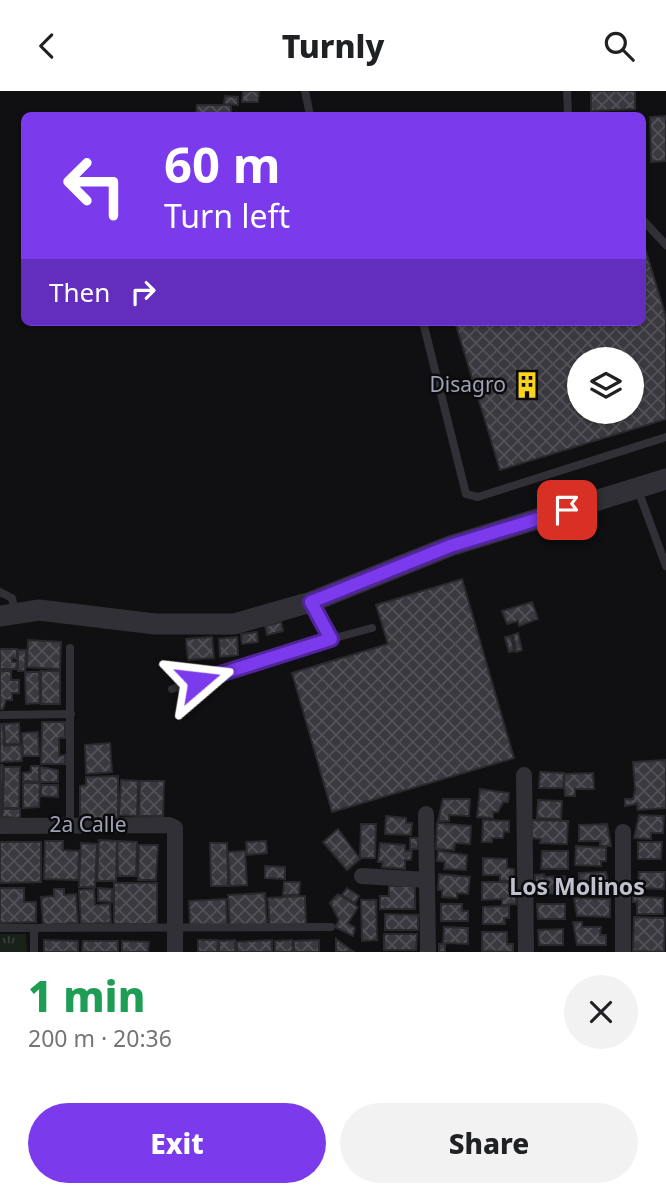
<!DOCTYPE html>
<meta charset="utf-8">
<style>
body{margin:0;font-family:"Noto Sans",sans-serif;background:#f2f2f2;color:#202124;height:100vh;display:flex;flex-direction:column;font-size:26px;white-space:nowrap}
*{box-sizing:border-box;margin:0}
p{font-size:23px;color:#757577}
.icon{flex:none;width:38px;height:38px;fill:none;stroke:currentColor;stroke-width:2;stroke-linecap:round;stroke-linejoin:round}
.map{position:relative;height:861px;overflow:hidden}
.details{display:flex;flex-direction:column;background:#fff;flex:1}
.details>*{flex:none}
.hud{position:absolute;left:21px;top:21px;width:625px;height:214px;border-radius:10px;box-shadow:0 2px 5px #0004;background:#7c3aed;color:#fff;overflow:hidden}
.tools{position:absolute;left:567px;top:256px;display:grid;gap:14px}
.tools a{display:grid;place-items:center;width:77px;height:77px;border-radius:50%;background:#fff;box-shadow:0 2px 5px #0004;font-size:35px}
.pin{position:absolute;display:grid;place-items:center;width:60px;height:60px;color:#fff;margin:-30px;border-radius:14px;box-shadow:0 4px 10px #0006}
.me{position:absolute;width:77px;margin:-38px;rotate:73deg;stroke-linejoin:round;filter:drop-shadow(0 0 5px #0008)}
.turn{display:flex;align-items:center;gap:24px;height:147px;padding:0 28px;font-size:32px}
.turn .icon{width:91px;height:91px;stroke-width:2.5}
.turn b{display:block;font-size:49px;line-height:60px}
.then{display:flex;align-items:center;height:66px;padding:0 28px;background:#0003;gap:14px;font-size:26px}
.round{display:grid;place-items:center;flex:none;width:74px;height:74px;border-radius:37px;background:#f2f2f2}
.overview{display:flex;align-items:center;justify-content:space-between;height:119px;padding:0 28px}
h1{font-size:42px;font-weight:800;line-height:52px;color:#1e9e55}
.button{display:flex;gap:14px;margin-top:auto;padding:14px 28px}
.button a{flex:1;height:80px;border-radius:42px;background:#7c3aed;color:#fff;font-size:28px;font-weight:800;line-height:80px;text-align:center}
.button a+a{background:#f2f2f2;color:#202124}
header{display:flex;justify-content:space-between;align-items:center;height:91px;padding:0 28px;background:#fff;font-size:32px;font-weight:800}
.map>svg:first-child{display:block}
.park{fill:url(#park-tufts)}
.building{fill:url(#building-cross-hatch);stroke:#2a292d;stroke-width:2;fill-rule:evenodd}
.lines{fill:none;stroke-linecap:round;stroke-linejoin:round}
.service{stroke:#303036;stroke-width:8}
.minor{stroke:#303036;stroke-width:16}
.tertiary{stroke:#303036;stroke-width:21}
.route-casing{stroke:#51269a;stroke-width:18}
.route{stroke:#7c3aed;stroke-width:12}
.labels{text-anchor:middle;stroke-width:5;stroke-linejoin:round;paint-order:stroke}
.poi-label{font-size:21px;fill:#a0a2b3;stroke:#0b0a0c;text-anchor:end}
.street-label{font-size:21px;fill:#a0a2b3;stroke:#0b0a0c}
.neighbourhood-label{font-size:23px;font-weight:bold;fill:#c1c2cf;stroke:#0b0a0c}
</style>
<header><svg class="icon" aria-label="back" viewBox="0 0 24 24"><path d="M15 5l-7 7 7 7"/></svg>Turnly<svg class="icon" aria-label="search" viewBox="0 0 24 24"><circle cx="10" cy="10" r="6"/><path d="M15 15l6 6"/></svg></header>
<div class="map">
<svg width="666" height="861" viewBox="0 0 666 861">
<defs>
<pattern id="park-tufts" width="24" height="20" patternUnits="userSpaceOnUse" patternTransform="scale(1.75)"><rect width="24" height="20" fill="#1a211b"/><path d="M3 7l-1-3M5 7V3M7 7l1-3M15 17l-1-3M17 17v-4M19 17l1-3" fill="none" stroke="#383e3a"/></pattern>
<pattern id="building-cross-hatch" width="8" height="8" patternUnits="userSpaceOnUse" patternTransform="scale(1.75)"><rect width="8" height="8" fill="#3a393f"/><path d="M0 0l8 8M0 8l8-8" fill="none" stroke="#535258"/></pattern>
</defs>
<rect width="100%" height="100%" fill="#100f11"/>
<path class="park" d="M0,843H26L27,861H0Z"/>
<g class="building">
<path d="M243,0H259L258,11H242Z"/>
<path d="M591,0H635V18L591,20Z"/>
<path d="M225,5L238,6V14L224,13Z"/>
<path d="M197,14H231V24H196Z"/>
<path d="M666,25V70L651,71L650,26Z"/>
<path d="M645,157L666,226V328L500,379L455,231H642V158ZM579,268H632V320H579Z"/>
<path d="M462,488L514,667L332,721L292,582L388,553L376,514Z"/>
<path d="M532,511L538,528L519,535L518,530L507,533L502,520Z"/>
<path d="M281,531L283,540L267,544L265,535Z"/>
<path d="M257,541L258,551L242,553L241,543Z"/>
<path d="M518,542L522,559L516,561L513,544Z"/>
<path d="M511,545L514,560L509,561L505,546Z"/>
<path d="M212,546L214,567L188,569L186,548Z"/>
<path d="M237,546L238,564L220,566L219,548Z"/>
<path d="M28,549L61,551L60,578L27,576Z"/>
<path d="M0,558H17V568L12,567V571H17L16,578H0Z"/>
<path d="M18,559H26L25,580H18Z"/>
<path d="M0,580H11V589H19V602H12V609H6L3,618H0Z"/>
<rect x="41" y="580" width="19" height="33"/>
<path d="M25,581H39L40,612L26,613Z"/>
<path d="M42,631H65V647H59V665L65,664V673H41Z"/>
<path d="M19,632L20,653H5L4,633Z"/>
<path d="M0,633H3L4,655L21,654L22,670L0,671Z"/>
<path d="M38,641L39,665H23L22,642Z"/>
<path d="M110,652L112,681L86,683L85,654Z"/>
<path d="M666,669V717L638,719L637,713L625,715V708H633L635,699L633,671Z"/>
<path d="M0,674H3L1,726H0Z"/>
<path d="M31,675H39V691L23,690V682L31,681Z"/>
<path d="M4,676H20L19,717H3Z"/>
<path d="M40,676L58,679V691H40Z"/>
<path d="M540,681L564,682L563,697H539Z"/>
<path d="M593,682L594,698H575V705H565L564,683Z"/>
<path d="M118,685V727H80V695L86,694V686Z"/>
<path d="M121,689L138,690L137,725L119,724Z"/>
<path d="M140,690H164L163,725H139Z"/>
<path d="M23,692H40L39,716L23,717Z"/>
<path d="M41,694H58V706L41,705Z"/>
<path d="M480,698L509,702L508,711H503L498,721H493V727L477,726Z"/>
<path d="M443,708H470L469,725L449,724V730H438Z"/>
<path d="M538,709L562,710L561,728L537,727Z"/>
<path d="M3,718H20V727L2,726Z"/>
<path d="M639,724L664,725L663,742H651V748L634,747Z"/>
<path d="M386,725L406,727V732H412L411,744L385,743Z"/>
<path d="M483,729L509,730V741L504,740L503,747H492V751H482Z"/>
<path d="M532,729L568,730L567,753L540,752L541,748L532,747Z"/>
<path d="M437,732L471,735L470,753L455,752L454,759L436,758Z"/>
<path d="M361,733H376L375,767H360Z"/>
<path d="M607,733L611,755H600V750H579V734Z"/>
<path d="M338,738L360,768L347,779L323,751Z"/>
<rect x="410" y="747" width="8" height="11"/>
<path d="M99,749L117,750L116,790H97Z"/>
<path d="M45,750H63V759L79,760L78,789L44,788Z"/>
<path d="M117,750L137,751L136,785H118Z"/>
<path d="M266,750L267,762L247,764L246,751Z"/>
<path d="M0,751H41V791L0,792Z"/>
<path d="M638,751H662L661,768H638Z"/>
<path d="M81,752L97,753L95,796H79Z"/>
<path d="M210,752H227L228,795H211Z"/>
<path d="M380,752L405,754V760H412L411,769H405V778L382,776L383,771H378Z"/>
<path d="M139,754H158L156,789H138Z"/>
<path d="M576,755L606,757V770H601V775L575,774Z"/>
<path d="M245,760L247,794L230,795L228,761Z"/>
<path d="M438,760L467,764L466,779L444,778L445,771L437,770Z"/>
<path d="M542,760H568V778H541Z"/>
<path d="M483,767L507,768V777L514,778V790H500V784H483Z"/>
<path d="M265,775L285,776V788L265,787Z"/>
<path d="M606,781L611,804H599V800L579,802V782Z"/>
<path d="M639,781H665L664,798L638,797Z"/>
<path d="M439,783L470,786L468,803L457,802V807L442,806V799H438Z"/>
<path d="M544,783V786L565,785L566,802L535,803V784Z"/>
<path d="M284,791H300L299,804H283Z"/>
<path d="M482,791H509V800H516V813L502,814V808L482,809Z"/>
<rect x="114" y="792" width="43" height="41"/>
<path d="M389,795H415V818H380V805H389Z"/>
<path d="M0,797H24V811H36V831L0,832Z"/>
<path d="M98,797L112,798V811L98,810Z"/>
<path d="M347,797L359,805L355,812L342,804Z"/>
<path d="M54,798H64V804L76,803L78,832L43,834L41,806L54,805Z"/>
<path d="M94,798L95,814L110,813L111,832L81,833L79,799Z"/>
<path d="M633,801H644V806L663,807V823H637V811H633Z"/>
<path d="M265,802L267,834L230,837L228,804Z"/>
<path d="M338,803L358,816L348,832L355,837L353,845L335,836L339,829L330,812Z"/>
<path d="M305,805L306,836L270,838L268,807Z"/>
<path d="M574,807L610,808V826L577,825Z"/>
<path d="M226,808L227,834L190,836L189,810Z"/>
<path d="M361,809H376L377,849L362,850Z"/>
<path d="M441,813H462V820H468V830H441Z"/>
<path d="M537,813H565V828H538Z"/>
<path d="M509,815V827H504L505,833H483V816Z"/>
<path d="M385,823L418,824V839H385Z"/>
<path d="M634,826L665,827L664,861L633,860Z"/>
<path d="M573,831H582V836H601L600,844H606V854H577Z"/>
<path d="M444,836L468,837V853L445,852V861H439V853H443Z"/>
<path d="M563,838V854H539L538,839Z"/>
<path d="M482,841H507V853H513V861L482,860Z"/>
<path d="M384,843H417L416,859H384Z"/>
<path d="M336,848L354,861H336Z"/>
<path d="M44,849L78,850V861H44Z"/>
<path d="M198,849H218L217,861H198Z"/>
<path d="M235,849V861H219V850Z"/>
<path d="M272,849V861H237V851Z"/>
<path d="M292,849L293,861H275V850Z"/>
<path d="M319,849V861H294V850Z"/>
<path d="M83,850H118V861H82Z"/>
<path d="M122,850L149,851L148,861H122Z"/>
</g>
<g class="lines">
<g class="service">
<path d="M305,0L310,24"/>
<path d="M567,0L568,24"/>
<path d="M642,128L666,154"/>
<path d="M423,231L466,403L478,406L666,346"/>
<path d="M638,399L666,475"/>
<path d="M0,501L12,507L15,521"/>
<path d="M313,514L331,548L372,537"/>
<path d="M70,557V734"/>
<path d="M172,598L331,548"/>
<path d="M0,624L71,623"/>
<path d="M0,837L331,836"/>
<path d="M34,837V861"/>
</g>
<g class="minor">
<path d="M524,684L526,861"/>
<path d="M426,723L428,861"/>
<path d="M0,735L169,734L175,737V861"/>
<path d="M362,785L427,789"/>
<path d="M623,861V741"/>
</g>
<path class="tertiary" d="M0,525L39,519L155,533H234L311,511L450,455L666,388"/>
</g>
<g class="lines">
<defs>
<path id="route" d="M198,590L331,548L311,511L450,455L567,419"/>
</defs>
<use href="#route" class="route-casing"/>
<use href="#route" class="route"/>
</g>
<defs>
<symbol id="building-bare" viewBox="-9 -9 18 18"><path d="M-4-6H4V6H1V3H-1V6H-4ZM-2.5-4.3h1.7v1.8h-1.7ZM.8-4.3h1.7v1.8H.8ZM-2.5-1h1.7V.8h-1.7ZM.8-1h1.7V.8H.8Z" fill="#fcd41c" stroke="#0b0a0c" stroke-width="2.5" paint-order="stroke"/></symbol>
</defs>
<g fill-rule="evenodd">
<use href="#building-bare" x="508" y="275" width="38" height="38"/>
</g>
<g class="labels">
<g class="poi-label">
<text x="506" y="301">Disagro</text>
</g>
<g class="street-label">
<text x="88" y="741">2a Calle</text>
</g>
<g class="neighbourhood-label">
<text x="577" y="804">Los Molinos</text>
</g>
</g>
</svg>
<div class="tools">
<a><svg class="icon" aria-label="layers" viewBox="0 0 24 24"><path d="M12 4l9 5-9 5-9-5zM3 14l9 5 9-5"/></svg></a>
</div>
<div class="pin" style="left:567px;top:419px;background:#d93025"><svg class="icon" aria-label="arrive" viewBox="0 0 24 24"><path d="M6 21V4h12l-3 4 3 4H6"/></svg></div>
<svg class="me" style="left:198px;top:590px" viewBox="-20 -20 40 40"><path d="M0-17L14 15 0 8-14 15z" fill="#7c3aed" stroke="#fff" stroke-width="4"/></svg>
<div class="hud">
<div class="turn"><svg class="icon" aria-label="left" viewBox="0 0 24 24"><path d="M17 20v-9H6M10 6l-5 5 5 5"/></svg><div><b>60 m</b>Turn left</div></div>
<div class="then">Then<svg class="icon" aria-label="right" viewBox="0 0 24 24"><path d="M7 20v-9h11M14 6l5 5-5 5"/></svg></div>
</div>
</div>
<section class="details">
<div class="overview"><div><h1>1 min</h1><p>200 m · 20:36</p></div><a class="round"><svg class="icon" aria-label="close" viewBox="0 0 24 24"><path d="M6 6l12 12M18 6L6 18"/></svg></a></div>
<div class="button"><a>Exit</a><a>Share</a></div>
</section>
